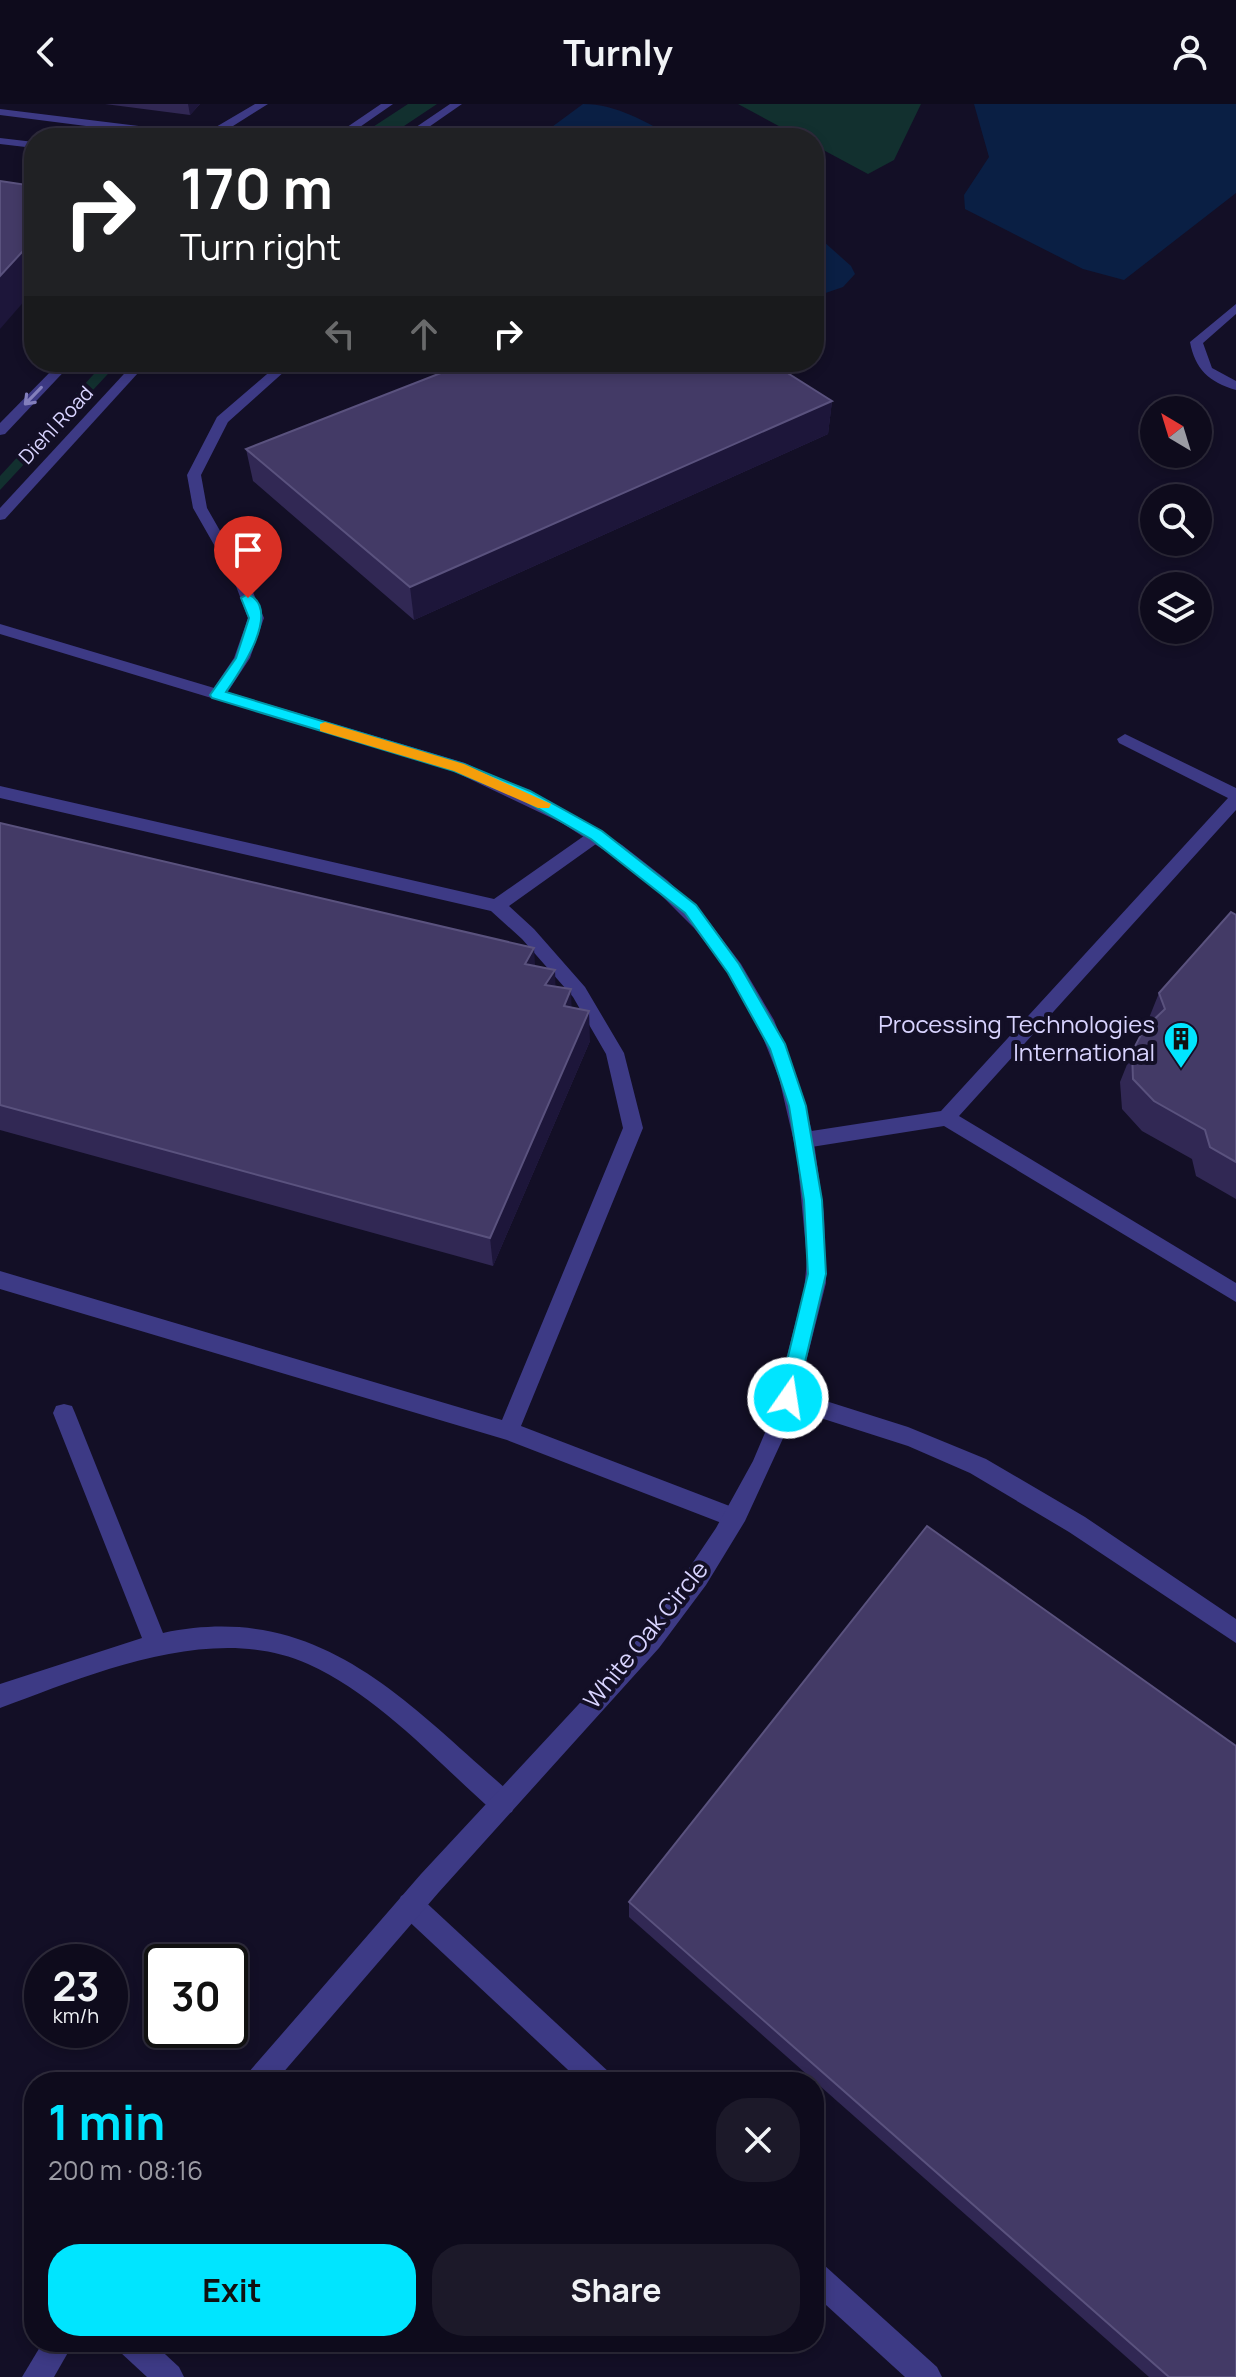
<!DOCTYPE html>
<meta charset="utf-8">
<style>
body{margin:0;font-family:Manrope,sans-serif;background:#1c1929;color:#f1f3f6;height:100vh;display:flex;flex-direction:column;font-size:30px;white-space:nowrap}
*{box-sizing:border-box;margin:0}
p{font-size:26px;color:#9b9ba3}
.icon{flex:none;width:44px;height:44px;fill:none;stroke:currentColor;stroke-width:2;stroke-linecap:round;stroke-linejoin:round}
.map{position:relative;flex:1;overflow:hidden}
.sheet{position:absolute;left:24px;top:1968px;width:800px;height:280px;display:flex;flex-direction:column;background:#0e0b1c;border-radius:32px;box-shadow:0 4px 12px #0003,0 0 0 2px #2e2b3b}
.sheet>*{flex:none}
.banner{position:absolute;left:24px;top:24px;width:800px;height:244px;border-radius:32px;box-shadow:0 4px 12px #0003,0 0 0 2px #2e2b3b;background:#202124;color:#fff;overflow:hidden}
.needle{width:52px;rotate:322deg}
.tools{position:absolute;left:1140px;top:292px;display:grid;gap:16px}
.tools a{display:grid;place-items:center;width:72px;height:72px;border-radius:50%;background:#0e0b1c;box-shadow:0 4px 12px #0003,0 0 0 2px #2e2b3b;font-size:40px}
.speed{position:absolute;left:24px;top:1840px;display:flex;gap:16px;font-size:40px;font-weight:700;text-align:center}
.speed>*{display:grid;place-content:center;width:104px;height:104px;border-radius:50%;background:#0e0b1c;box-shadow:0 4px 12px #0003,0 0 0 2px #2e2b3b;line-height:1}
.speed small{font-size:20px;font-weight:400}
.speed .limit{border:4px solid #111;border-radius:12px;background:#fff;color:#111}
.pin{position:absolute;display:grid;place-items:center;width:68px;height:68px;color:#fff;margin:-82px -34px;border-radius:50% 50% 50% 0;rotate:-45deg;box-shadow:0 0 8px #0007}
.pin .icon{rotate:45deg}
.me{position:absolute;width:88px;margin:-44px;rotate:13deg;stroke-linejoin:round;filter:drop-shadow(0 0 6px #0008)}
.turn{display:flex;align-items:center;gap:28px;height:168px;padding:0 24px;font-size:36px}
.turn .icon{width:104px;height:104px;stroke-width:2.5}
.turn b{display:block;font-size:56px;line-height:68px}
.lanes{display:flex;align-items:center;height:76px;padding:0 24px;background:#0003;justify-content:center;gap:40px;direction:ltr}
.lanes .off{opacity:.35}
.round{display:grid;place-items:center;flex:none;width:84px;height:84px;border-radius:32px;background:#1c1929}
.summary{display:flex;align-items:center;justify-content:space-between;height:136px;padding:0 24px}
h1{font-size:48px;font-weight:700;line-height:60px;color:#00e5ff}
.button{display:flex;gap:16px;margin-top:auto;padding:16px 24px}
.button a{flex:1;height:92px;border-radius:32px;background:#00e5ff;color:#111;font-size:32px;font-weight:700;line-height:92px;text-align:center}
.button a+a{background:#1c1929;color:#f1f3f6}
header{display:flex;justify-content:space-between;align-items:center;height:104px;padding:0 24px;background:#0e0b1c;font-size:36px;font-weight:700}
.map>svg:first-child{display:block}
.green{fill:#12302f}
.water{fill:#0a1f44}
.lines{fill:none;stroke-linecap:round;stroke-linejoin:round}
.service{fill:#3d3a85;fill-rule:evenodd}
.minor{fill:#3d3a85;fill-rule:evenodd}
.tertiary{fill:#3d3a85;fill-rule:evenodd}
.wall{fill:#312854}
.shaded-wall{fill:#1d163a}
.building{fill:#433a66;stroke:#5a527e;stroke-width:2}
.oneway{stroke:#837fbc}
.route{fill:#00e5ff;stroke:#0095a6;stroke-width:2}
.slow{fill:#f59e0b}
.labels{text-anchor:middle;stroke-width:8;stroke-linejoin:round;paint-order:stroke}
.far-street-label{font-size:20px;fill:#d9d4ff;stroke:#130f26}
.poi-label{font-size:24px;fill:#d9d4ff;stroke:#130f26;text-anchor:end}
.street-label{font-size:24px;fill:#d9d4ff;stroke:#130f26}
</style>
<header><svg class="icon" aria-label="back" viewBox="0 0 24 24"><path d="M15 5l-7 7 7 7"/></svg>Turnly<svg class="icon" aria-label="person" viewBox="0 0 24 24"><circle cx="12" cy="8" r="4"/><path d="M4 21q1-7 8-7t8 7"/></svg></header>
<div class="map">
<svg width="1236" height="2273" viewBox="0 0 1236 2273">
<rect width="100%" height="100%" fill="#130f26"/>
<g class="green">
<path d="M408,0H437L386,34H356Z"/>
<path d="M738,0H921L894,56L868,70L814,41V34H801Z"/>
<path d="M105,258H119L0,386V372Z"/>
</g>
<g class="water">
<path d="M583,0C617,0 645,18 676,34H537Z"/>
<path d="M974,0H1236V89L1124,176L1083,165L965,105L964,91L989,53Z"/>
<path d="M814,129L851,162L855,170L843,183L814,193Z"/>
</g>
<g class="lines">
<g class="service">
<path d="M255,0H268L214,34H180L0,11V5L204,30Z"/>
<path d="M0,34L34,38V44L0,40Z"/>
<path d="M34,73V88L23,86V82Z"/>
<path d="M1236,200V210L1203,239L1212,264L1236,277V286C1209,278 1195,265 1190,238Z"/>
<path d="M281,258H295L228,318L201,371L207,404L247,474L264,514L250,554L223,595L217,596L209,591L234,554L248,514L233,474L193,404L187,371L217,313Z"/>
<path d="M1125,630L1236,684V706L959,1012L1236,1179V1198L944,1022L805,1044L798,1041L795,1036L798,1031L805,1028L941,1007L1228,694L1119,639L1117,635Z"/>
<path d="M0,682L494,795L591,727H603L605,731L603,735L509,802L534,825L585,883L624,949L643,1024L521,1322L740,1406L743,1413L740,1420L732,1423L507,1336L0,1185V1167L502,1316L623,1024L606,950L573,893L522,835L491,807L0,694Z"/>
<path d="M788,1285L908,1323L986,1355L1085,1413L1236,1515V1539L1069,1428L970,1369L908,1342L780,1301L777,1294L780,1287Z"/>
<path d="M64,1300L72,1302L75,1309L163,1529C320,1496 404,1597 512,1690L515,1699L512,1708L503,1711L494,1708C436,1657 379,1592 308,1560C213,1517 90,1571 0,1604V1580L142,1534L53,1309L56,1302Z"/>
<path d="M410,1788L419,1792L610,1969L614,1978H581L401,1810L397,1801L401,1792Z"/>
<path d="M814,2157L824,2161L937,2263L942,2273H905L814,2190Z"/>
<path d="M116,2238H152L179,2263L184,2273H147L120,2248Z"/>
</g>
<g class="minor">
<path d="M0,520L465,659L574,711L622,741L667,776L707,815L741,860L774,916L797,974L813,1031L824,1110L826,1179L791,1317L745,1417L706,1481L659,1544L439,1788L275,1978H244L248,1969L421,1770L617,1559L667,1497L716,1424L753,1357L770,1317L804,1186L807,1156L797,1051L779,974L756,916L729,869L694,824L655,785L610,750L562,719L453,667L0,530Z"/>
<path d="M43,2238H74L54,2273H22Z"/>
</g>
<g class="tertiary">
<path d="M381,0H393L344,34H331Z"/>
<path d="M450,0H462L413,34H400Z"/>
<path d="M60,258H73L5,330L0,331V319Z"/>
<path d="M135,258H148L5,415L0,416V404Z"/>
</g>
</g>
<g class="wall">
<path d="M105,0H200L190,11Z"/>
<path d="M466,258H770L832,297L828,330L414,516L253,377L246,345L467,259Z"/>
<path d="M0,719L535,862L555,883L590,937L493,1162L0,1026Z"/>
<path d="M1236,811V1095L1196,1072L1192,1055L1142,1027L1122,1005L1120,978L1132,948L1147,921V919L1159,889Z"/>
<path d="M629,1798L1236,2273H1149L629,1813Z"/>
</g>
<g class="shaded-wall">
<path d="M188,0H200L190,11Z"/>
<path d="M34,135V186L0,225V172Z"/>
<path d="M832,297L828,330L414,516L410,483Z"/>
<path d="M534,844L536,875L525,860Z"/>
<path d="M555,866L556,897L545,881Z"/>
<path d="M571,885L572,916L564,902Z"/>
<path d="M589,907L590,937L493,1162L490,1134Z"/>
</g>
<g class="building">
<path d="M0,77L34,82V135L0,172Z"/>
<path d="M469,258H770L832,297L410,483L246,345Z"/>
<path d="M0,719L534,844L525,860L555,866L545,881L571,885L564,902L589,907L490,1134L0,1001Z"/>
<path d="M1231,808L1236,811V1058L1210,1043L1205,1026L1154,997L1133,975L1132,948L1144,925L1165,905L1159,889Z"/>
<path d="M927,1422L1236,1642V2273H1169L629,1798Z"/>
</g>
<defs><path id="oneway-shaft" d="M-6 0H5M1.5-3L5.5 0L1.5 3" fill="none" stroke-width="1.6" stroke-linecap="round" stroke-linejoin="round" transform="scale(2)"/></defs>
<use class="oneway" href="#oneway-shaft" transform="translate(33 292) rotate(134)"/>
<path class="route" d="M248,490C283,506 239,569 226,588L464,660L530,687L602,727L696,801L739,860L785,940L806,1002L822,1096L826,1170L795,1300L788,1303L781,1300L778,1294L808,1170L804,1096L789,1002L770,945L728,869L685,809L591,735L520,694L454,667L212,594L210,591L236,554L249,514L241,494Z"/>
<path class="slow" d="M325,618L464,660L551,700L549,704H538L454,667L320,627V620Z"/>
<defs>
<symbol id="building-pin" viewBox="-11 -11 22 30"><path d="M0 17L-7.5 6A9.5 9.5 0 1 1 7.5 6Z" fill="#00e5ff" stroke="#130f26"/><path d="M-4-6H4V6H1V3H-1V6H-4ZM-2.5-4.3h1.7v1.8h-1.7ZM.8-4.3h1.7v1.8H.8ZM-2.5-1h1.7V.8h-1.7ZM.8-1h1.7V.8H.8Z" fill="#111"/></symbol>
</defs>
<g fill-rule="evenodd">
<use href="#building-pin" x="1161" y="915" width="40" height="54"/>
</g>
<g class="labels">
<g class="far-street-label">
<text transform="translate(56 321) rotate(-47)" y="7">Diehl Road</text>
</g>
<g class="poi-label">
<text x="1155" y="929">Processing Technologies<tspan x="1155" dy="28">International</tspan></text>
</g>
<g class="street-label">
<text transform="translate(646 1531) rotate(-51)" y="8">White Oak Circle</text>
</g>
</g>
</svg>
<div class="tools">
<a><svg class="needle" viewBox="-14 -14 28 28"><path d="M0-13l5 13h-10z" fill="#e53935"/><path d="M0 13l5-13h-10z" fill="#9b9ba3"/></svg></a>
<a><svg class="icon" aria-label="search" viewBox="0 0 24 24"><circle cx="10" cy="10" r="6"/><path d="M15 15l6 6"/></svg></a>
<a><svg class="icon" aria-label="layers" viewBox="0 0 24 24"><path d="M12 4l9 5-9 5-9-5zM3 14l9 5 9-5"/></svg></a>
</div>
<div class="speed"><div>23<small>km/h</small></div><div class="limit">30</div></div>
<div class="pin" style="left:248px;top:494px;background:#d93025"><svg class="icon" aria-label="arrive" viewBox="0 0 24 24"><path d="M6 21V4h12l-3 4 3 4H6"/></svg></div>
<svg class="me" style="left:788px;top:1294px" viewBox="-20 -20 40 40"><circle r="17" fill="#00e5ff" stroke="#fff" stroke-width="3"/><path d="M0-11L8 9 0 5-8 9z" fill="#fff"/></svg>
<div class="banner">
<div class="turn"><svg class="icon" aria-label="right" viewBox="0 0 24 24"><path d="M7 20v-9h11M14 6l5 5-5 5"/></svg><div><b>170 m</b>Turn right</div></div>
<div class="lanes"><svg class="icon off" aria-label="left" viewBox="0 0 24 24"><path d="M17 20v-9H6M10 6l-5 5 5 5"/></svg><svg class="icon off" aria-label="ahead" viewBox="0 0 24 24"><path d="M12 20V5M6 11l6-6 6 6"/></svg><svg class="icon" aria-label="right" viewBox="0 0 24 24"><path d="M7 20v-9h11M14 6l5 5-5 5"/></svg></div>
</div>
<section class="sheet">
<div class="summary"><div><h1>1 min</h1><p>200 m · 08:16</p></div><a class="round"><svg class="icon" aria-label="close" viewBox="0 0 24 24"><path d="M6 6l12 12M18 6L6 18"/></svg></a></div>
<div class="button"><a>Exit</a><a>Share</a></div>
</section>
</div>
